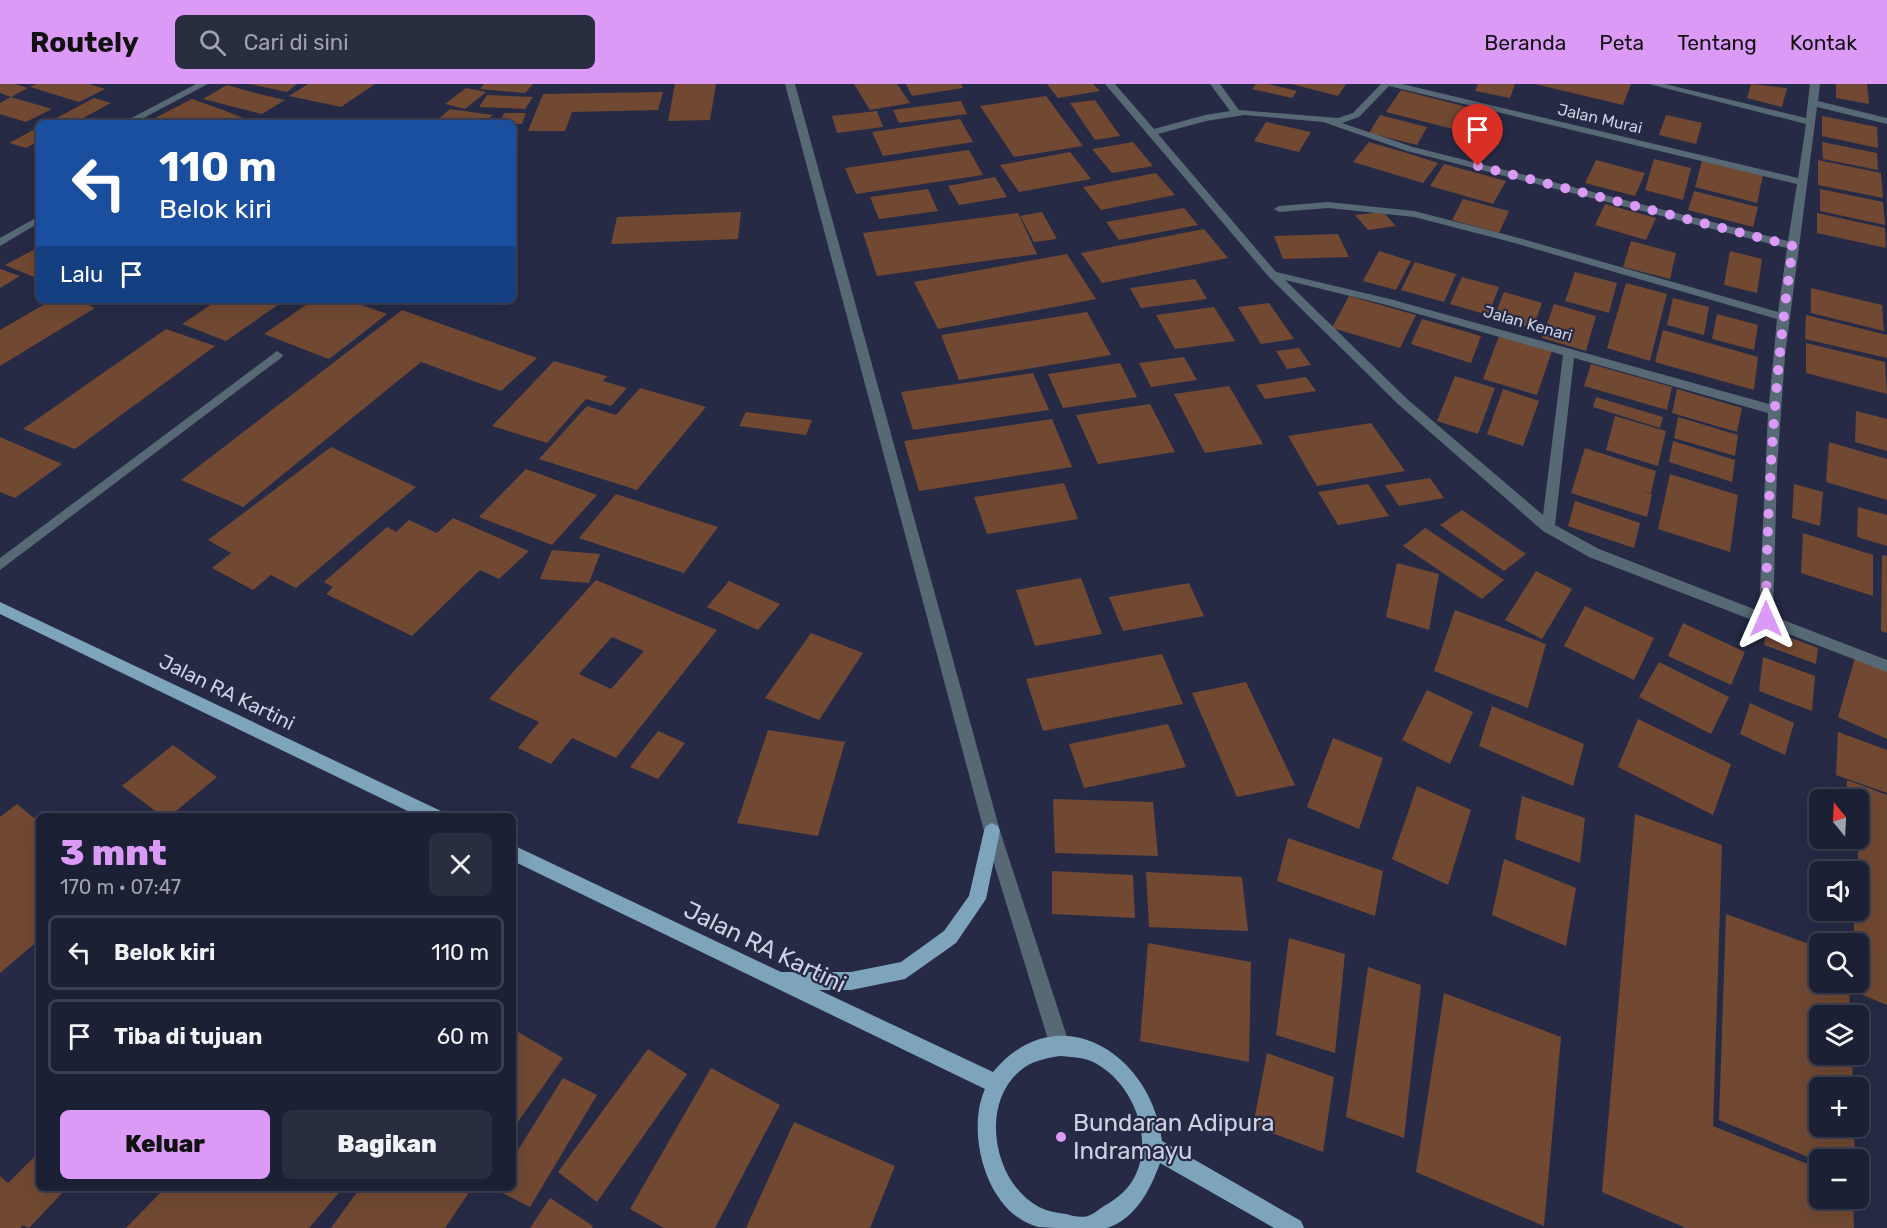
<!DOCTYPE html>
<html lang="id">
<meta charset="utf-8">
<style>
body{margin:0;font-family:Rubik,sans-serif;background:#292d40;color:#f1f3f6;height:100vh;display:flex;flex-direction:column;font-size:22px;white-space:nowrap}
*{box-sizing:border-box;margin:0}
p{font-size:20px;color:#a0a3ac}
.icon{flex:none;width:33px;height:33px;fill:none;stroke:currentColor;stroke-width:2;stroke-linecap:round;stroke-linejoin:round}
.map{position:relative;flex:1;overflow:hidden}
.details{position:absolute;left:36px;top:729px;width:480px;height:378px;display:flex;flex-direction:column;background:#1c2034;border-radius:9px;box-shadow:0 6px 24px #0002,0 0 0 2px #3a3e4f}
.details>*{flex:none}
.top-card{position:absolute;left:36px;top:36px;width:480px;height:183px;border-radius:9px;box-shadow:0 6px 24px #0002,0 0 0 2px #3a3e4f;background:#1a4fa0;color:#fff;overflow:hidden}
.needle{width:39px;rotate:342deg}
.tools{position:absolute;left:1809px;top:705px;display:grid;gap:12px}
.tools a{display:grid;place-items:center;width:60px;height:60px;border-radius:9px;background:#1c2034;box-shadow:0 6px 24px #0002,0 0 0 2px #3a3e4f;font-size:30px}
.pin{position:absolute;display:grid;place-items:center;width:51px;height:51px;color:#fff;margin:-62px -26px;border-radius:50% 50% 50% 0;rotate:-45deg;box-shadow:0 0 6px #0007}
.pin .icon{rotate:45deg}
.me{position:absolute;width:66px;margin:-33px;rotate:0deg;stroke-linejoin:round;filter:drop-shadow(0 0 4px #0008)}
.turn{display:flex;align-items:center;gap:21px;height:126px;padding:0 24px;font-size:27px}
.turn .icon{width:78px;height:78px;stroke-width:2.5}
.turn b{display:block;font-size:42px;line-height:51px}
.then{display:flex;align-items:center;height:57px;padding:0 24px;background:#0003;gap:12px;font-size:22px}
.round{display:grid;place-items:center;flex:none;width:63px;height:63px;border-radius:9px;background:#292d40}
.headline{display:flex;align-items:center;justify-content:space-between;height:102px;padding:0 24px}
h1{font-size:36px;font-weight:800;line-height:45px;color:#da9af6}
.button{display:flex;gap:12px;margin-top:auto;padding:12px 24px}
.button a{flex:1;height:69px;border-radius:9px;background:#da9af6;color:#111;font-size:24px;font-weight:800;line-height:69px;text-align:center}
.button a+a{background:#292d40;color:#f1f3f6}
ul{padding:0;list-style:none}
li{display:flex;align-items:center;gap:18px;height:75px;margin:0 12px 9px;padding:0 12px;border:3px solid #3a3e4f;border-radius:9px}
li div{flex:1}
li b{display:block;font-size:22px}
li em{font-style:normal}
header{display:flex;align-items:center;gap:36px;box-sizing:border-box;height:84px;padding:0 30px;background:#da9af6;color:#111}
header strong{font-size:28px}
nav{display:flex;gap:33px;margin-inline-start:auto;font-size:21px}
.search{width:420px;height:54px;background:#292d40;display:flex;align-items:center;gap:15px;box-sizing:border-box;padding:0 21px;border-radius:9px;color:#a0a3ac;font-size:22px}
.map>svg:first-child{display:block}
.building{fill:#714933;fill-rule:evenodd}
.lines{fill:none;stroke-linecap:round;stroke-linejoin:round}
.minor{fill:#566974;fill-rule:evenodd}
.major{fill:#7da4bb;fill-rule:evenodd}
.route{stroke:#da9af6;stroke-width:10;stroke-dasharray:0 18}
.poi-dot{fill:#da9af6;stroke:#262a45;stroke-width:2}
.labels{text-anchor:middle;stroke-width:4.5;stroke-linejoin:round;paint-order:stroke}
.far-street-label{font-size:16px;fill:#cdd1e2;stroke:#262a45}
.street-label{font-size:20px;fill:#cdd1e2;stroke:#262a45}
.near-street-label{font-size:24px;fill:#cdd1e2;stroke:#262a45}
.near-poi-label{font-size:24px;fill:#cdd1e2;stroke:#262a45;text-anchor:start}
</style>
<header>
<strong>Routely</strong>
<div class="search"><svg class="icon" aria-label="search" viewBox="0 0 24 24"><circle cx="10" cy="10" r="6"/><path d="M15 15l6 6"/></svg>Cari di sini</div>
<nav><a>Beranda</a><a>Peta</a><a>Tentang</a><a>Kontak</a></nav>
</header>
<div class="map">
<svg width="1887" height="1144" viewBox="0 0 1887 1144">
<rect width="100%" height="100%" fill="#262a45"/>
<g class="building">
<path d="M0,0H15L28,4L11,13L0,9Z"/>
<path d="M36,0H89L105,5L79,18L30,3Z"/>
<path d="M249,0H297L287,8Z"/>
<path d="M308,0H375L341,23L289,12Z"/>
<path d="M484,0H533L525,9L480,5Z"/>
<path d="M675,0H716L710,36L668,37Z"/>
<path d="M854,0H897L910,19L870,26Z"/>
<path d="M906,0H961L963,4L912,12Z"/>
<path d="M1047,0H1093L1100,7L1058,14Z"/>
<path d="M1256,0H1268L1297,7L1292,14L1252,5Z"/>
<path d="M1291,0H1346L1338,12Z"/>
<path d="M1478,0H1515L1510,14L1475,7Z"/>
<path d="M1535,0H1631L1623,21Z"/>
<path d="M1751,0L1787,4L1782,23L1747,14Z"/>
<path d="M1836,0H1867L1869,20L1836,14Z"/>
<path d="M227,1L255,9L285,16L262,30L203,15Z"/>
<path d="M466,4L486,8L465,25L445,20Z"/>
<path d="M1401,6L1432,14L1467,23L1453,45L1386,28Z"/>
<path d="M663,8L658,26L572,28L565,47H528L543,10Z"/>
<path d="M487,11L533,13L525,25L479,23Z"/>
<path d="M1046,12L1083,62L1014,73L980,22Z"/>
<path d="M11,13L52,25L26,38L0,30V19Z"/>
<path d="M94,14L111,19L74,39H47Z"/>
<path d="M192,15L223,26L256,39H168L155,34Z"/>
<path d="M1095,16L1120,52L1095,56L1070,19Z"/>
<path d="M961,17L967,30L899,39L893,26Z"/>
<path d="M450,25L493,31L484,39H434Z"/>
<path d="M877,27L883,43L837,49L832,32Z"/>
<path d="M504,29H526L522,40H513L500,39Z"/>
<path d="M1473,30L1491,34L1484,47L1467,43Z"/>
<path d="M1380,31L1427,43L1417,61L1369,49Z"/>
<path d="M1666,31L1702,39L1696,60L1659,51Z"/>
<path d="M1822,32L1877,43L1878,64L1822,52Z"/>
<path d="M960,35L973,58L883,72L872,48Z"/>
<path d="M1266,38L1311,48L1299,68L1254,57Z"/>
<path d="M39,43V57L26,64L9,59Z"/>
<path d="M1133,58L1153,82L1112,89L1092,65Z"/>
<path d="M1369,58L1410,70L1438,79L1423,99L1353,78Z"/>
<path d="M1822,58L1877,69L1878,86L1823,75Z"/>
<path d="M969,66L983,91L856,110L845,84Z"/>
<path d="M1070,68L1091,95L1019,108L1000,81Z"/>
<path d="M1654,75L1691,84L1683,116L1645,106Z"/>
<path d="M1596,76L1645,89L1635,112L1585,99Z"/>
<path d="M1818,76L1881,89L1883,114L1818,101Z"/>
<path d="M1702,77L1763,91L1757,119L1695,103Z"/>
<path d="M1444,80L1506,97L1493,120L1430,102Z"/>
<path d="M1156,89L1175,111L1101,126L1083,103Z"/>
<path d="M995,93L1007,113L959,121L948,102Z"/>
<path d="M928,105L938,127L879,135L870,113Z"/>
<path d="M1820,105L1883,118L1885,141L1820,127Z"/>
<path d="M1694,107L1758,123L1753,143L1688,126Z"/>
<path d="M1463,115L1509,127L1499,149L1452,136Z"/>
<path d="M1605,120L1656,134L1646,156L1595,141Z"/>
<path d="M1184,124L1198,141L1119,156L1106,138Z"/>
<path d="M741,128L738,155L611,160L617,133Z"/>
<path d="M1042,128L1057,155L1034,158L1020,132Z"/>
<path d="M1383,128L1396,142L1368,146L1355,131Z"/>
<path d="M1018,129L1037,170L877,192L863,149Z"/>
<path d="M1817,129L1885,144L1886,164L1817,149Z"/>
<path d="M1204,145L1228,174L1102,199L1081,169Z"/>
<path d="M1338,150L1349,173L1283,175L1274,152Z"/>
<path d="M1631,157L1676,169L1670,195L1623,183Z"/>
<path d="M39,163V195L5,181Z"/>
<path d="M1379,167L1411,177L1396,206L1363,197Z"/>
<path d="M1730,167L1762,175L1757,209L1724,201Z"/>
<path d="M1067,170L1096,215L938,245L914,198Z"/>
<path d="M1415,178L1456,190L1444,218L1401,206Z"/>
<path d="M0,185L20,192L0,204Z"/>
<path d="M1575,188L1617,199L1609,229L1565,217Z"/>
<path d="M1462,193L1499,203L1488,231L1450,220Z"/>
<path d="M1195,195L1207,215L1141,224L1130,204Z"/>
<path d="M1626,199L1667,210L1650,277L1607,264Z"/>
<path d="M1811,204L1882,221L1884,247L1811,229Z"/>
<path d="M1504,208L1542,219L1533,244L1494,233Z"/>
<path d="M1349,212L1416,231L1400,264L1332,244Z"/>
<path d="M1673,214L1709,223L1704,251L1667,241Z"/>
<path d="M52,216H77L95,224L0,282V246Z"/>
<path d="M218,216H285L226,257L182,240Z"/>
<path d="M313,216H348L387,230L329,275L264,250Z"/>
<path d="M1269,219L1294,255L1261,260L1238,223Z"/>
<path d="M1554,220L1596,232L1586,267L1542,254Z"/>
<path d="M1214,223L1235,257L1175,265L1156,231Z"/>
<path d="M402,226L537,274L501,307L421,278L243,423L181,396Z"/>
<path d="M1087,228L1111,271L959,296L941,251Z"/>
<path d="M1717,230L1758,241L1754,266L1712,255Z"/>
<path d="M1806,231L1887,251V274L1805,255Z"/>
<path d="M1422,235L1481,252L1471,279L1411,260Z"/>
<path d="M166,245L215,262L75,365L23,345Z"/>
<path d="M1663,246L1758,273L1754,306L1655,278Z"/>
<path d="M1499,252L1552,267L1537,311L1483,295Z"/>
<path d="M1806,259L1885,278L1887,310L1806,289Z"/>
<path d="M1299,264L1311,281L1287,285L1276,267Z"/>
<path d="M1184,273L1197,296L1151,303L1139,279Z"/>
<path d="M554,277L607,292L603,297L627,304L611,322L586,315L547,359L492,342Z"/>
<path d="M1120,279L1137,313L1063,324L1048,290Z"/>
<path d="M1591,280L1672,303L1667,326L1584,302Z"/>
<path d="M1033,289L1049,326L913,346L901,308Z"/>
<path d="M1455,292L1495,304L1478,350L1437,337Z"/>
<path d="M1306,293L1316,307L1265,315L1256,301Z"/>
<path d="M1229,302L1263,360L1205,369L1174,310Z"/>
<path d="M640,304L706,323L637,406L539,375L587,322L616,331Z"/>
<path d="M1503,305L1539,317L1523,362L1487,350Z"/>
<path d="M1677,305L1742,324L1737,348L1672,329Z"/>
<path d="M1596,313L1663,333L1660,344L1593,323Z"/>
<path d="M1150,320L1175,368L1098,380L1076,331Z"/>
<path d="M1856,327L1887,335V367L1855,358Z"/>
<path d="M746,328L812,336L806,351L739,342Z"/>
<path d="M1615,332L1666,347L1658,382L1606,366Z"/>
<path d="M1678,333L1738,351L1735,372L1674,354Z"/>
<path d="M1052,335L1072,383L919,407L904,357Z"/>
<path d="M1371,339L1405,387L1317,402L1288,352Z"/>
<path d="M0,353L62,380L15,414L0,408Z"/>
<path d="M1673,357L1735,376L1732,398L1669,378Z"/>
<path d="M1829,358L1887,375V416L1826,398Z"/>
<path d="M331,363L416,403L296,504L271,491L253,506L212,484L231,469L208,456Z"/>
<path d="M1585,364L1656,387L1651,409L1638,405L1652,410L1647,433L1571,409Z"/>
<path d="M526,385L597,411L552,461L479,433Z"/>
<path d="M1670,390L1738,411L1730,468L1658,445Z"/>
<path d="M1430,394L1444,414L1399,422L1385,401Z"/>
<path d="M1064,399L1078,435L987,450L974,413Z"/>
<path d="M1368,400L1389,432L1338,441L1318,408Z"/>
<path d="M1794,400L1823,408L1820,442L1792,434Z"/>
<path d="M616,410L718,443L684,489L579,454Z"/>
<path d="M1575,417L1640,439L1634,464L1568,442Z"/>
<path d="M1858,423L1887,431V462L1857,453Z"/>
<path d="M1462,426L1526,470L1504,487L1440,441Z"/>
<path d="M453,434L529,467L499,495L480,486L412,552L326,510L333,503L324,498L387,443L396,448L409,436L437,449Z"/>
<path d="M1425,444L1504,496L1482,515L1403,462Z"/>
<path d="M1803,449L1873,471V512L1801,489Z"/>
<path d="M552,466L600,470L589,499L540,495Z"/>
<path d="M1882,471L1887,472V549L1881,547Z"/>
<path d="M1397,479L1439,490L1429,546L1386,533Z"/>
<path d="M1536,487L1572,505L1542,555L1505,536Z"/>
<path d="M1081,494L1102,550L1035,562L1016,506Z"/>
<path d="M596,496L717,546L616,674L572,654L551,680L518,664L539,638L489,615ZM612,553L644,567L611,605L579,590Z"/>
<path d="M729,497L780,520L758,546L707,523Z"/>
<path d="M1189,499L1204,532L1123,547L1109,513Z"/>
<path d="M1585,522L1654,554L1634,596L1564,562Z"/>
<path d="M1455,526L1546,560L1528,624L1434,587Z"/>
<path d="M1683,539L1745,568L1731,601L1668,572Z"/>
<path d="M1767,545L1818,564L1816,580L1764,561Z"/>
<path d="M811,549L863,569L819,636L765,614Z"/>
<path d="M1162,570L1183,620L1043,647L1026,595Z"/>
<path d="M1763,573L1815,592L1812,627L1759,607Z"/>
<path d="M1855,574L1887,587V655L1838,633Z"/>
<path d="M1659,578L1729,613L1711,650L1639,613Z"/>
<path d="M1246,598L1295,701L1237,713L1192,609Z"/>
<path d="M1427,606L1473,628L1450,680L1402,656Z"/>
<path d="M1750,619L1794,639L1785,671L1740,650Z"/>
<path d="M1492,622L1584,660L1573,702L1479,662Z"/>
<path d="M1638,635L1731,680L1713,731L1618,683Z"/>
<path d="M1168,640L1186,683L1084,704L1069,660Z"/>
<path d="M768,646L845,658L818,752L737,739Z"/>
<path d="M658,647L685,659L658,695L630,683Z"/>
<path d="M1838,648L1887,666V709L1836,691Z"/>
<path d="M1333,654L1383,674L1359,745L1307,723Z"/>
<path d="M173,661L217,693L170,732H162L122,702Z"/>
<path d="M1847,696L1887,711V921L1850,906L1851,898H1858V860H1853L1855,826H1858V766L1843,760V754H1858V716H1846Z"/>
<path d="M1417,702L1471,726L1448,801L1392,775Z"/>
<path d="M1522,712L1585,734L1580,779L1515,755Z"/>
<path d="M1053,715L1153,718L1158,772L1055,769Z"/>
<path d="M17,720L39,738V856L0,889V733Z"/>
<path d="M1635,730L1722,761L1713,1042L1820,1085V1114H1853L1854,1144H1686L1602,1108Z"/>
<path d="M1288,754L1383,787L1375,832L1277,797Z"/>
<path d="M1504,775L1576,804L1566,862L1492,831Z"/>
<path d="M1052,787L1133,791L1135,834L1052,830Z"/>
<path d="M1146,788L1242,793L1248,847L1149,843Z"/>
<path d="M1726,830L1820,864V898H1849L1850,932H1820V970H1852L1853,1004H1820V1042H1854L1855,1076H1820V1078L1719,1036Z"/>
<path d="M1289,854L1345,870L1335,969L1276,951Z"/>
<path d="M1148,859L1251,878L1249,978L1140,957Z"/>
<path d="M1368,883L1421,901L1404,1054L1346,1033Z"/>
<path d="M1444,909L1561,953L1544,1142L1416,1088Z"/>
<path d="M513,945L563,974L513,1045Z"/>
<path d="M648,965L687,990L597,1118L558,1088Z"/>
<path d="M1267,969L1334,993L1323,1068L1253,1042Z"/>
<path d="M711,984L780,1021L715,1144H664L630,1125Z"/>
<path d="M563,994L597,1011L530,1123L493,1104H513V1074Z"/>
<path d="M794,1038L895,1082L870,1144H746Z"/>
<path d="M39,1068V1104H67L29,1144L23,1141L21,1144H0V1092L8,1099Z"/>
<path d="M165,1104H343L309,1144H126Z"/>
<path d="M360,1104H472L445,1144H331Z"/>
<path d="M550,1114L593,1142L592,1144H530Z"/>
</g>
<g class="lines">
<g class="minor">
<path d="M196,0H208L134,39H122Z"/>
<path d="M785,0H795L1000,747L1070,962L1067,969L1060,972L1053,969L1050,962L984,747Z"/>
<path d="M1105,0H1115L1154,45L1205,31L1230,27L1210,0H1220L1239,26L1338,34L1353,29L1381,0H1402L1798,94L1806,40L1649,0H1665L1806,34L1810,0H1820L1818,17L1887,34V40L1817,23L1785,272L1777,384L1773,532L1887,576V588L1589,473L1543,447L1399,321L1268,192ZM1389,2L1797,100L1788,157L1413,63L1342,39L1359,33ZM1245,31L1323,38L1407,67L1787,164L1778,228L1519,154L1414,127L1328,118L1279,122L1274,125L1279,128L1328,124L1414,133L1511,158L1777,235L1769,320L1390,215L1276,188L1158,50L1206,37ZM1285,196L1383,220L1563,271L1543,431L1407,315ZM1574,274L1768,329L1759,527L1599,465L1555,441Z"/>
<path d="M39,132V139L0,162V154Z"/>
<path d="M277,267L283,271L281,274L0,486V474Z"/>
</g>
<g class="major">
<path d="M0,518L441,727L443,732H418L0,530Z"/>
<path d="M992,739L998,742L1000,747L986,815L956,859L905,895L851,906H819L993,988C1058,910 1152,970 1162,1057L1301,1137L1304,1144H1274L1160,1079C1151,1104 1136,1135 1107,1144C1098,1144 1084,1144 1075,1144C1064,1144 1049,1144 1038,1143C987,1130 965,1049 985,1005L513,777V761L781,888H851L901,878L944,847L969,812L984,747L986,742ZM1060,972C1070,973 1082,973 1091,977C1131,995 1154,1051 1136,1090C1130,1104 1117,1115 1104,1122C1099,1125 1094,1130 1088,1132C1082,1134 1072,1132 1066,1130C1057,1129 1047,1127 1039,1123C992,1098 978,1015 1025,983C1036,976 1048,974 1060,972Z"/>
</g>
</g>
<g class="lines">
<path class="route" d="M1478,82L1793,162C1775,286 1767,409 1766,535"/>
</g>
<circle class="poi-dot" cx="1061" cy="1053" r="6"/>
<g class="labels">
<g class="far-street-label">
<text transform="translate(1600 34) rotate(13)" y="6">Jalan Murai</text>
<text transform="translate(1528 239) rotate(16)" y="6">Jalan Kenari</text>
</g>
<g class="street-label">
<text transform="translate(227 608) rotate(26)" y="7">Jalan RA Kartini</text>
</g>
<g class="near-street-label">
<text transform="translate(765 863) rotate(26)" y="8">Jalan RA Kartini</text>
</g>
<g class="near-poi-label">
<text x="1073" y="1047">Bundaran Adipura<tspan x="1073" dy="28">Indramayu</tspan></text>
</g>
</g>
</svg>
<div class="tools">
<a><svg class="needle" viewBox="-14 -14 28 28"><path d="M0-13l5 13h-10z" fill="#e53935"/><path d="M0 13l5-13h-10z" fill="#a0a3ac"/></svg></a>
<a><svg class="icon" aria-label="sound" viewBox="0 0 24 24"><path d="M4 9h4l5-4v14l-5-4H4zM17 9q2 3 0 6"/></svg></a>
<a><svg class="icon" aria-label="search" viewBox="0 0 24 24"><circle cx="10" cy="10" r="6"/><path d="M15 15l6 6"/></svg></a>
<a><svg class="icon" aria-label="layers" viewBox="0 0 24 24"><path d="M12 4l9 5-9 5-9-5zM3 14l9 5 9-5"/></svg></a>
<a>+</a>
<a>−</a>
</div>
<div class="pin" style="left:1478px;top:82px;background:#d93025"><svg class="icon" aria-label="arrive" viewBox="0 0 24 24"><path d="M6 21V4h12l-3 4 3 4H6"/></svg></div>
<svg class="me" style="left:1766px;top:535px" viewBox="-20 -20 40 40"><path d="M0-17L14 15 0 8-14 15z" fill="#da9af6" stroke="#fff" stroke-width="4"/></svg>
<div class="top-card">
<div class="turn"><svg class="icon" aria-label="left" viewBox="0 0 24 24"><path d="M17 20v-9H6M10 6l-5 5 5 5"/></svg><div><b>110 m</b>Belok kiri</div></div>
<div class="then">Lalu<svg class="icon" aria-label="arrive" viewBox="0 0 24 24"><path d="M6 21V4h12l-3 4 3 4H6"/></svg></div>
</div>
<section class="details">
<div class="headline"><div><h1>3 mnt</h1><p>170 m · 07:47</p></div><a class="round"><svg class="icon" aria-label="close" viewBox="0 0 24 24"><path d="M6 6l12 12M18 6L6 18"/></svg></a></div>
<ul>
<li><svg class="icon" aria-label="left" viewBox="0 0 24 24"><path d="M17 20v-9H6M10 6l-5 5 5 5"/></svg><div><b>Belok kiri</b></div><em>110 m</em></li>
<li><svg class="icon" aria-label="arrive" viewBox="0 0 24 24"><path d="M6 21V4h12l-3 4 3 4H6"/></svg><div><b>Tiba di tujuan</b></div><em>60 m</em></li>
</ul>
<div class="button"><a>Keluar</a><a>Bagikan</a></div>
</section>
</div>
